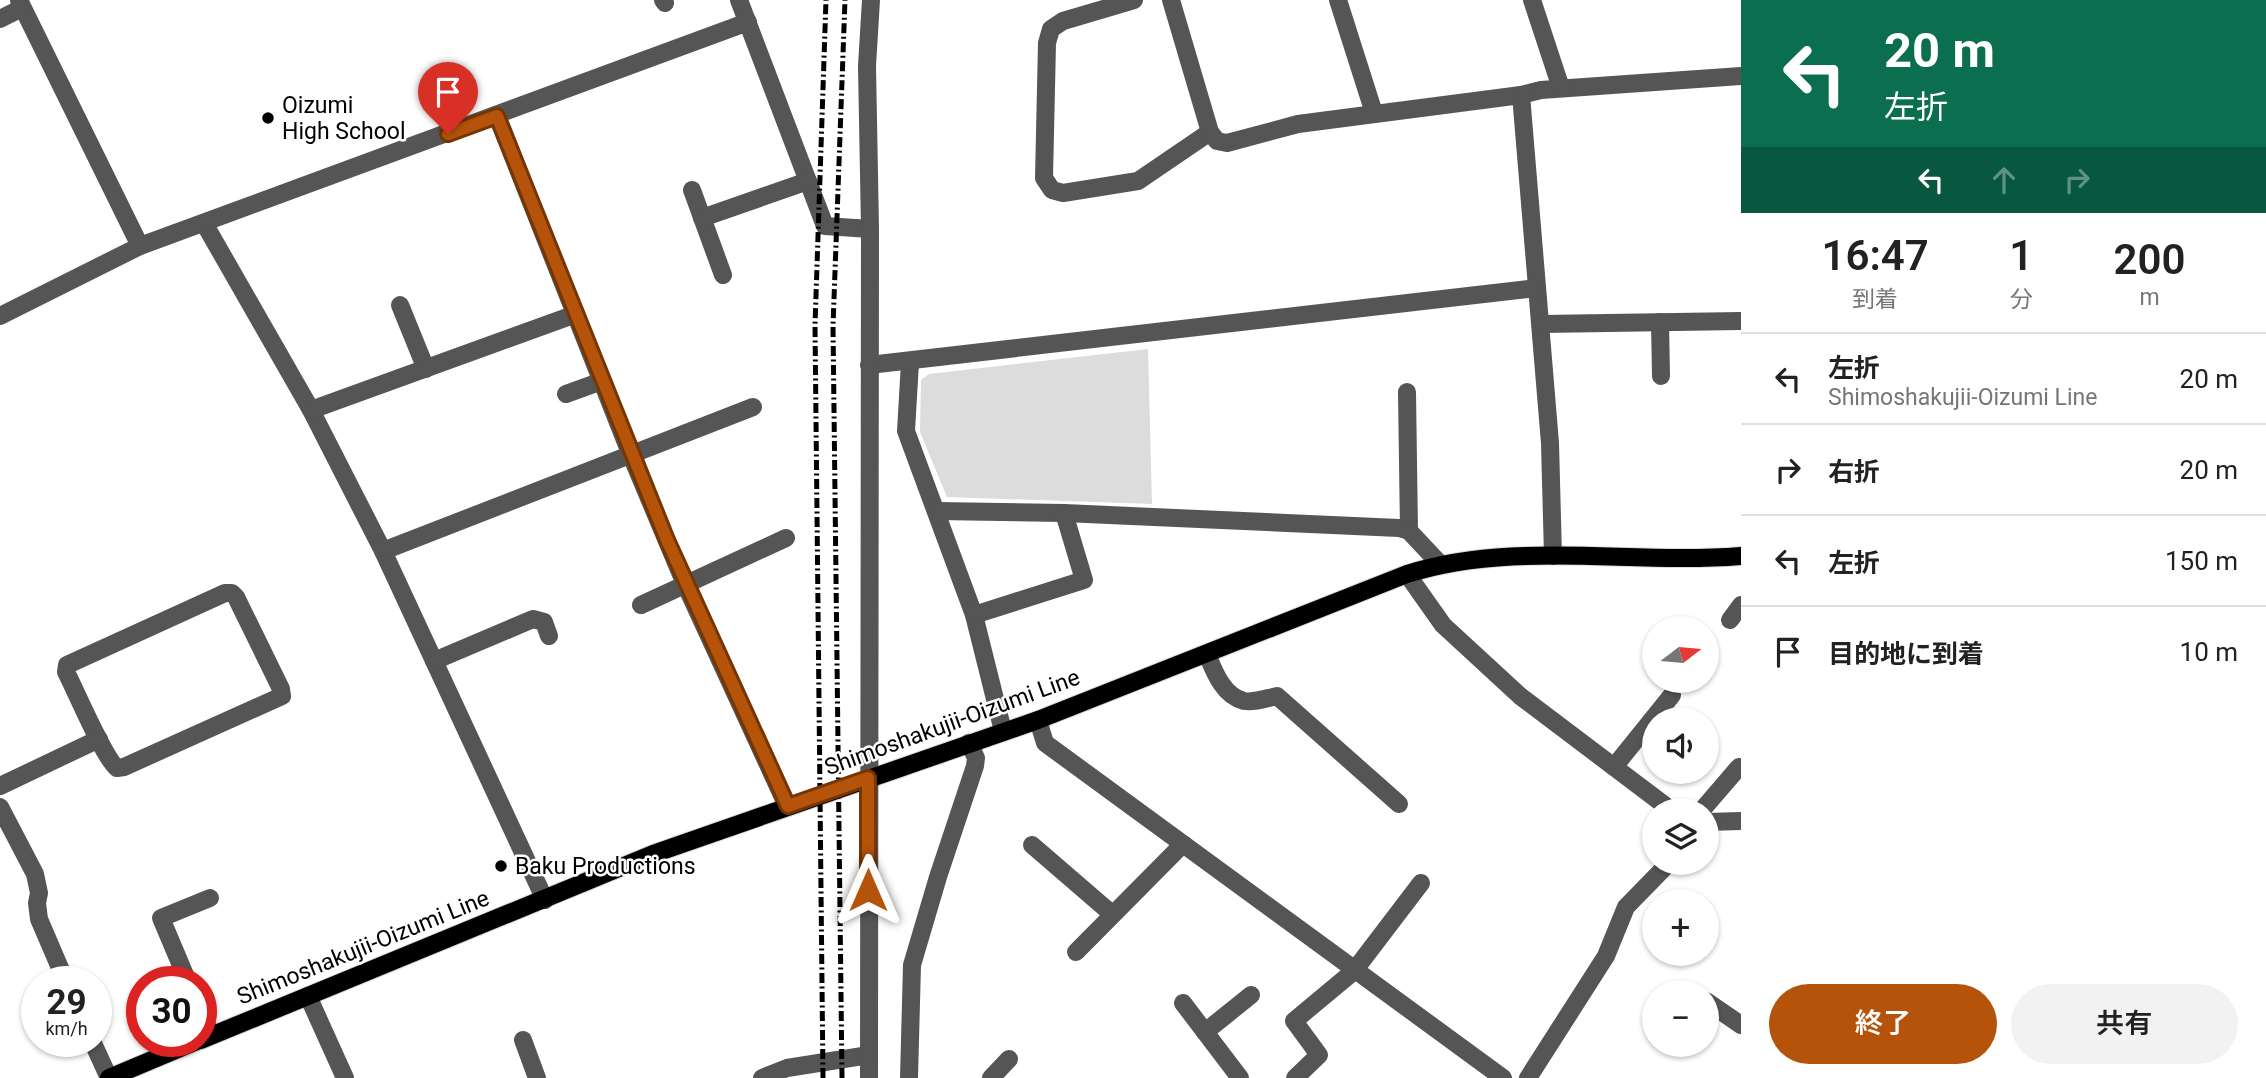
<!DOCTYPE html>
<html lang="ja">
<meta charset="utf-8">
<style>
body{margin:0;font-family:Roboto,"Noto Sans JP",sans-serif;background:#f2f2f2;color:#222;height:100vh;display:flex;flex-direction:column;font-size:26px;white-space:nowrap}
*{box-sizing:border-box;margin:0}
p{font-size:23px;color:#767676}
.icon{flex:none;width:38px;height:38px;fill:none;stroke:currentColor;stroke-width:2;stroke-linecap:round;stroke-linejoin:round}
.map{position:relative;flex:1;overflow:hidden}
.details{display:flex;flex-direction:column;background:#fff;width:525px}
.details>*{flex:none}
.banner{background:#0b6e4f;color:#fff;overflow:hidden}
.needle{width:46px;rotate:74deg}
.buttons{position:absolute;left:1642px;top:616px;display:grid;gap:14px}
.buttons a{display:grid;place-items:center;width:77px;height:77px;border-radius:50%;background:#fff;box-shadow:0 2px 5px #0004;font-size:35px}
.speed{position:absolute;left:21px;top:966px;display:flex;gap:14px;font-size:35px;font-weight:700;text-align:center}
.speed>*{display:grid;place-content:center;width:91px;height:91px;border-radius:50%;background:#fff;box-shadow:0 2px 5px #0004;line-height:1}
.speed small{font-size:18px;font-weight:400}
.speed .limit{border:10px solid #d22;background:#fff;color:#111}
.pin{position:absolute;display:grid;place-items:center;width:60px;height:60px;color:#fff;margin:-72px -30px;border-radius:50% 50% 50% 0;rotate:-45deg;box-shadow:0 0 7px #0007}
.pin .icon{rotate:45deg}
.me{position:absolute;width:77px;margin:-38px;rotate:0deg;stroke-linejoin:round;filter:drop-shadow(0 0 5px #0008)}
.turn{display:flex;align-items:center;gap:24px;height:147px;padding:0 28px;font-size:32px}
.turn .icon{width:91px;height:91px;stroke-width:2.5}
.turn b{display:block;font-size:49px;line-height:60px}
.lanes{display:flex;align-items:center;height:66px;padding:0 28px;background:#0003;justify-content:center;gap:35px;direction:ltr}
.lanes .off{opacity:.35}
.eta{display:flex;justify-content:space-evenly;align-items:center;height:119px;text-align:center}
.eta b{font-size:42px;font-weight:600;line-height:49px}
.primary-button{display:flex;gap:14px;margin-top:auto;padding:14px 28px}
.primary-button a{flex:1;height:80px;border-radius:42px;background:#b45309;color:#fff;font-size:28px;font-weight:600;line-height:80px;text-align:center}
.primary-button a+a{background:#f2f2f2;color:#222}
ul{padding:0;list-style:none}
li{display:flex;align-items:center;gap:21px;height:91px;padding:0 28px;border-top:2px solid #e0e0e0}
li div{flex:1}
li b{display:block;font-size:26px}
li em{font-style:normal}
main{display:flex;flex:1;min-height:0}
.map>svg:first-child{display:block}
.green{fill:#dcdcdc}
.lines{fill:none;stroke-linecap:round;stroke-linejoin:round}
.major-casing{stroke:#dbdbdb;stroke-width:20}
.minor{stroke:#555;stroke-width:18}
.major{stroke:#000;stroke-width:18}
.rail{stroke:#000;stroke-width:5;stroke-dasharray:10 3.5 2 3.5;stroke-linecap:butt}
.route-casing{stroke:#753606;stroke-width:18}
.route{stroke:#b45309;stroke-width:12}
.poi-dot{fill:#000;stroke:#fff;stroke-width:2.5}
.labels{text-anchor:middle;stroke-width:5;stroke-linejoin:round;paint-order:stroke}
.poi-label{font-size:23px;fill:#000;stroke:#fff;text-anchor:start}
.street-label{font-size:23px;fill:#000;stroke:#fff}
</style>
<main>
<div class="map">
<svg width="1741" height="1078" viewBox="0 0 1741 1078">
<rect width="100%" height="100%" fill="#fff"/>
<path class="green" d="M1148,349L1152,504L947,497L920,432L921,380L929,374Z"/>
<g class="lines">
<defs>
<g id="major">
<path d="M201,1040L653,854L1038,720L1407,574C1515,540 1630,565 1741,556"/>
<path d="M109,1078L197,1041"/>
</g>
</defs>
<use href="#major" class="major-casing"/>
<g class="minor">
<path d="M19,0L140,246"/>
<path d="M663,0L665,3"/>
<path d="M739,0L825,226L870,229"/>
<path d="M1134,0L1063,21L1051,29L1047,43L1044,178L1052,190L1063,193L1138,181L1210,132"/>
<path d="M1171,0L1210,132L1217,141L1227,143L1298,124L1521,95L1541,90L1741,76"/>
<path d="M1338,0L1374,113"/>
<path d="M1532,0L1561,88"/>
<path d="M0,19L22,8"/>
<path d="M1521,95L1550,443L1553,556"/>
<path d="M497,116L630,453L685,584L787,806"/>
<path d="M692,190L723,275"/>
<path d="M702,218L808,181"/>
<path d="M204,223L311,410L383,551L545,900"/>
<path d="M400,305L426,369"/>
<path d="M0,316L140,246L748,22"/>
<path d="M1660,322L1661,376"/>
<path d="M1541,324L1741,321"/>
<path d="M910,362L906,431L974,615L1003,731"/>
<path d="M869,365L1537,288"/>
<path d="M1407,392L1409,531"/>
<path d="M566,394L602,381"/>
<path d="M311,410L576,314"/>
<path d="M936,511L1064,513L1399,528L1409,531L1440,564"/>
<path d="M383,551L753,407"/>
<path d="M1407,574L1443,625L1520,696L1671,810"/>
<path d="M225,593H232L236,597L281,689L282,696L124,767L117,768C104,758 76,691 66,672L67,665Z"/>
<path d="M641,605L786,538"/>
<path d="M974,615L1084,580L1064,513"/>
<path d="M1730,620L1741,605"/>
<path d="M1207,654C1214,671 1223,696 1244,701C1255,703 1267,698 1277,696L1399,804"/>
<path d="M434,661L533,619L544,622L549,636"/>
<path d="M1038,720L1045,743L1503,1078"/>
<path d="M1614,767L1672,695"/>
<path d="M0,786L99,739"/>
<path d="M0,807L35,874L39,893L37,903L39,919L66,982"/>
<path d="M1702,810L1739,767"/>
<path d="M1706,822L1741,821"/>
<path d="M1032,845L1112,914"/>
<path d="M1076,952L1183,844"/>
<path d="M188,982L161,918L210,898"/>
<path d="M308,996L345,1078"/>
<path d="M1706,1001L1741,1025"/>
<path d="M1183,1003L1240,1078"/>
<path d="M201,1012L211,1035"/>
<path d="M1205,1032L1251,995"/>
<path d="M523,1040L537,1078"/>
<path d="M92,1041L109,1078"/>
<path d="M762,1078L787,1068L869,1055"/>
<path d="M869,1078L870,229L867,66L871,0"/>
<path d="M909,1078L912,965L938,877L975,766L976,758L969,743"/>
<path d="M991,1078L1009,1059"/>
<path d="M1295,1078L1319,1055L1294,1021L1354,971L1421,883"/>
<path d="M1528,1078L1606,956L1626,907L1669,863"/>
</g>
<use href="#major" class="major"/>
<g class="rail">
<path d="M823,1078L815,325L826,0"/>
<path d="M842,1078L833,326L845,0"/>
</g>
</g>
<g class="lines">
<defs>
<path id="route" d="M448,134L497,116L667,540L788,806L868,778V890"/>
</defs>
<use href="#route" class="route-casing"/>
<use href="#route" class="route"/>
</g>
<g class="poi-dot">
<circle cx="268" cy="118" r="7"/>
<circle cx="501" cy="866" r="7"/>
</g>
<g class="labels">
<g class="poi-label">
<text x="282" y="113">Oizumi<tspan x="282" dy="26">High School</tspan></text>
<text x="515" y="874">Baku Productions</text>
</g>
<g class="street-label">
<text transform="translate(952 722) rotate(-20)" y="8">Shimoshakujii-Oizumi Line</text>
<text transform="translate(363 947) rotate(-22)" y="8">Shimoshakujii-Oizumi Line</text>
</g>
</g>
</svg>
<div class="buttons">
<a><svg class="needle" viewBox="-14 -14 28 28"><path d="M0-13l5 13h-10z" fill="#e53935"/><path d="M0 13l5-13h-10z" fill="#767676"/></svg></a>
<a><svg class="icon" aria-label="sound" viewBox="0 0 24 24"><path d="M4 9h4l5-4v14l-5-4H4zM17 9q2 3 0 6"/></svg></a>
<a><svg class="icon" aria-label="layers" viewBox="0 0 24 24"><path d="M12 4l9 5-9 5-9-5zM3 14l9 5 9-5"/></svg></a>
<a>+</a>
<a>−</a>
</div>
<div class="speed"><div>29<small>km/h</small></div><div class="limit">30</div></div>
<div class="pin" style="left:448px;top:134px;background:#d93025"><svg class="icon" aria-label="arrive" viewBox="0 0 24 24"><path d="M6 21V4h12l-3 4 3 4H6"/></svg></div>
<svg class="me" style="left:868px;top:890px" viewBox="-20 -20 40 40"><path d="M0-17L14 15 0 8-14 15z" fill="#b45309" stroke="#fff" stroke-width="4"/></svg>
</div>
<section class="details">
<div class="banner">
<div class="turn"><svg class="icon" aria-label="left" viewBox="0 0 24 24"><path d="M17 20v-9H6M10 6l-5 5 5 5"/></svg><div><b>20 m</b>左折</div></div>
<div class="lanes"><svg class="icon" aria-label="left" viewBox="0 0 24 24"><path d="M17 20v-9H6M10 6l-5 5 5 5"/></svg><svg class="icon off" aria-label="ahead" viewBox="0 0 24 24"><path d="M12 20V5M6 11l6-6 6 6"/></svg><svg class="icon off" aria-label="right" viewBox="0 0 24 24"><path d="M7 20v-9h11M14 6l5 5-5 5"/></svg></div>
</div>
<div class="eta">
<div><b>16:47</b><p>到着</p></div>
<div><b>1</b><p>分</p></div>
<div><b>200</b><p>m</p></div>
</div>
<ul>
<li><svg class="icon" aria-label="left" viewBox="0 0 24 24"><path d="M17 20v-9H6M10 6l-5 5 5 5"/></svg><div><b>左折</b><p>Shimoshakujii-Oizumi Line</p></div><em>20 m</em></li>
<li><svg class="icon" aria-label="right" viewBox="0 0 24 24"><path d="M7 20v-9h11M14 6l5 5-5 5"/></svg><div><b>右折</b></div><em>20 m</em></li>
<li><svg class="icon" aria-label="left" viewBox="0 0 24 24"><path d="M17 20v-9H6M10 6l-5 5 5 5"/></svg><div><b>左折</b></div><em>150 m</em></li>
<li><svg class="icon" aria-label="arrive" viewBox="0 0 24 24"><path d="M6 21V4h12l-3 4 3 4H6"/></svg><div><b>目的地に到着</b></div><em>10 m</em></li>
</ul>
<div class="primary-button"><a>終了</a><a>共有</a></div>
</section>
</main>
